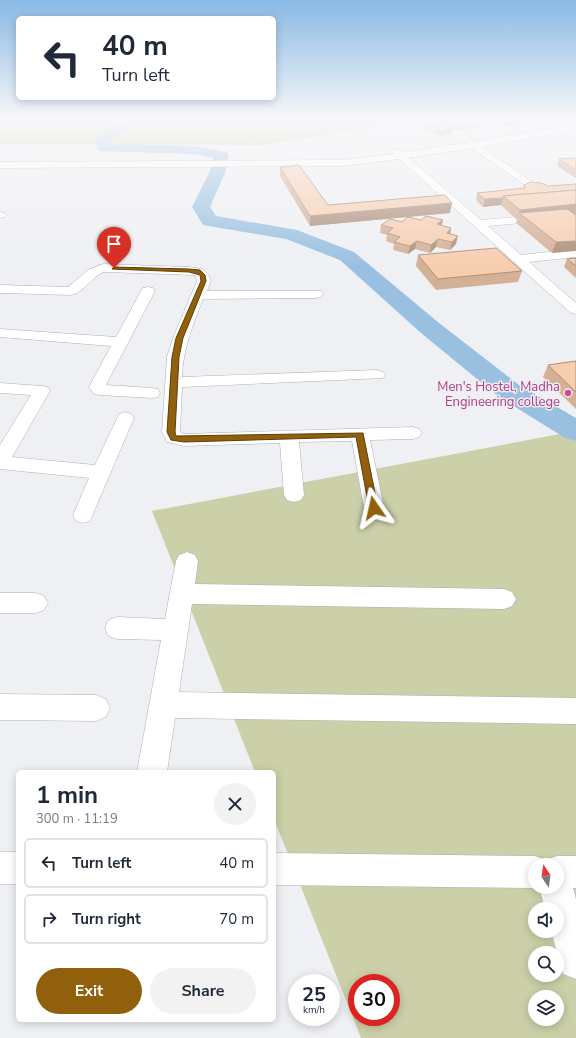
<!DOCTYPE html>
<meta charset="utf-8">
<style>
body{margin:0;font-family:"Nunito Sans",sans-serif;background:#f2f2f3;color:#1f2937;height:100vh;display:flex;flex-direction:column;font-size:15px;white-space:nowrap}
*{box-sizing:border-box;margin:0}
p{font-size:13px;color:#747a83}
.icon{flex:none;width:22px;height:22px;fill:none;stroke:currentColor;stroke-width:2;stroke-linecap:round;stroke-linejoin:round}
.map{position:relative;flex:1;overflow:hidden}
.details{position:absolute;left:16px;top:770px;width:260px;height:252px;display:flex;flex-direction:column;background:#fff;border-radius:6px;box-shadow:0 2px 10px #0003}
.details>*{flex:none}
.banner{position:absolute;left:16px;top:16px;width:260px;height:84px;border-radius:6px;box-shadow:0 2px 10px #0003;background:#fff;color:#1f2937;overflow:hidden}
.needle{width:26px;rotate:347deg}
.buttons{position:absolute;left:528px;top:858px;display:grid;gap:8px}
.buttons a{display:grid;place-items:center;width:36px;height:36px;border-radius:50%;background:#fff;box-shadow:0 2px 10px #0003;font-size:20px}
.speed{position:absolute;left:288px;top:974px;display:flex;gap:8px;font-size:20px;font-weight:700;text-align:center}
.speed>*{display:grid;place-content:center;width:52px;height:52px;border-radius:50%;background:#fff;box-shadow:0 2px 10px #0003;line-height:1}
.speed small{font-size:10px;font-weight:400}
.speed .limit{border:6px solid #d22;background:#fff;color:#111}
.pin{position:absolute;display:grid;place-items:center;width:34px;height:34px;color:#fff;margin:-41px -17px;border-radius:50% 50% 50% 0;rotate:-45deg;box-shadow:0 0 4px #0007}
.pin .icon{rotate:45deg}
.me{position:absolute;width:44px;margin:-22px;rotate:349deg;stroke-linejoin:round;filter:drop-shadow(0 0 3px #0008)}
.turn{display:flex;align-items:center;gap:14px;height:84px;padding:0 20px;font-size:18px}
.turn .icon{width:52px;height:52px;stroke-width:2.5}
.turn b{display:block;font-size:28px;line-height:34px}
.round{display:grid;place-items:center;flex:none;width:42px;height:42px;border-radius:21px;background:#f2f2f3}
.overview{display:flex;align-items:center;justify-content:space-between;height:68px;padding:0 20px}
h1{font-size:24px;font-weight:700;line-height:30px}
.cta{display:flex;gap:8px;margin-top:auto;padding:8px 20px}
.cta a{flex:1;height:46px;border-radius:24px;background:#90600c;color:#fff;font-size:16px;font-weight:700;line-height:46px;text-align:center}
.cta a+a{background:#f2f2f3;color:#1f2937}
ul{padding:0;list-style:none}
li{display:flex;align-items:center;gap:12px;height:50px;margin:0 8px 6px;padding:0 12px;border:2px solid #e0e1e3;border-radius:6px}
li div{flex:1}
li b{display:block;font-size:15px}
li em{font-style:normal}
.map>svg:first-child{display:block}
.green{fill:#cbd0a8;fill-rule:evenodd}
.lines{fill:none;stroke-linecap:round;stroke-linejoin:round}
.river{fill:#9ac0e1;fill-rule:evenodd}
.minor-casing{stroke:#adafb1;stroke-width:1}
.major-casing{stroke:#adafb1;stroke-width:1}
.minor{fill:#fff;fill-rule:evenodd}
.major{fill:#fff;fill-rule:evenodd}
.wall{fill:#d4b097}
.shaded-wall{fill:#ad907b}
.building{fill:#f7cdb0;stroke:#ad907b}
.route{fill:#90600c;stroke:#5e3e08}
.hotel-dot{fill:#d1479c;stroke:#eff0f3;stroke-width:1.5}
.labels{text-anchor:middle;stroke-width:3;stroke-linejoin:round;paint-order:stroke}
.hotel-label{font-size:13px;fill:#b23c85;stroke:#eff0f3;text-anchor:end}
</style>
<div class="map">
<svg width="576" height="1038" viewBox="0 0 576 1038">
<rect width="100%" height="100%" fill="#eff0f3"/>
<g class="green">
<path d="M0,120H421L264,145L0,144Z"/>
<path d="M576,431V1038H361L274,819V772H255L152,511ZM535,865H557V887H535ZM535,909H557V931H535ZM535,953H557V975H535ZM357,983H391V1017H357ZM535,997H557V1019H535Z"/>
</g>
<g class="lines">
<path class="river" d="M122,120H138L110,140L111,144L194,146L227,152L229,155L225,173L210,207L216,216L297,230L354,252L439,323L519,385L576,418V441L565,438L499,397L421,333L340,260L286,239L203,225L192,207L209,173L214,158L194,154L99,151C96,147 95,140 98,135Z"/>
<defs>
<g id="minor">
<path d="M470,140L473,141L540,187L539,189H531L467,145L466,143Z"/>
<path d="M397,149L400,150L481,220L554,214L576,216V222L554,220L488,226L521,255L576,249V257L529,262L576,303V314L571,313L394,154V150Z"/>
<path d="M0,212L5,213L6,215L5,217L0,218Z"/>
<path d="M103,264L189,267L203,269L209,275L211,281L207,291H321L323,294L321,297L316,298L203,299C193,325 183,348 182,377L377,370L383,372L385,375L383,378L182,387L180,432L184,434L413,427L419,429L422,433L419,437L413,439L370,440L384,508L381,513L374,516L367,513L364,508L352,441L299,442L304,495L301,500L294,502L287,500L284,495L280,443L184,446L167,442L162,432L167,357L173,338L197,281L195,275L104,272C91,277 85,292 71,295L0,293V285L68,287L88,270Z"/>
<path d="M148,287L153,288L155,291L106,385L152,388L158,389L160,393L158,397L152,398L100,395L94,394L89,387L111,346L0,337V329L116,337L141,291L143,288Z"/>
<path d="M0,383L42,386L48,387L50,391L12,457L95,465L119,414L125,412L131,414L134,418L90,521L83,523L76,521L73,515L89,478L0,469V445L31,395L0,393Z"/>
<path d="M187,552L195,555L198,561L195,584L504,589L512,592L516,599L512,606L504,609L192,604L179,692L576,698V724L175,718L167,772H137L161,640L117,639L108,636L105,628L108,620L117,617L165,619L176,561L179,555Z"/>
<path d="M0,593H36L44,596L48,603L44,610L36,613H0Z"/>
<path d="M0,694L96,695L106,699L110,708L106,717L96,721L0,720Z"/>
<rect x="0" y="852" width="18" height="32"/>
<path d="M274,853L535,856L546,860L557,856H576V888H573L576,899V979L563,974L551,931H557V909H545L539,887H557V865H535V887H538L535,888L274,885Z"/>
</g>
<path id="major" d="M576,125V131L415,157L344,166L0,168V162L344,160L415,151Z"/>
</defs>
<use href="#minor" class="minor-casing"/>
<use href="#major" class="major-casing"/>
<use href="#minor" class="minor"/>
<use href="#major" class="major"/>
</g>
<g class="wall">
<path d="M429,120H519L518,125L506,126L494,121L482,123L481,127L457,130L453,129L452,134L440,136L421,128L422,121Z"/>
<path d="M576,158V178L557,166L559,159Z"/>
<path d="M280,167L328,205L450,213L310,226L280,176Z"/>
<path d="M576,184V214H575L552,253L516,223L517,220L501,205L483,207L476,200L477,193L523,189L524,185L548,186Z"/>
<path d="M421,220H443L441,225L450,234L456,244L450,250L436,247L430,253L415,249L408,254L393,250L394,244L386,241L387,235L380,233L381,225L402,222Z"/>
<path d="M418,255L522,271L518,282L436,290L416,266Z"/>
<path d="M576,258V278L564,267L567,259Z"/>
<path d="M576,361V409L543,377L548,365Z"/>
</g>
<g class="shaded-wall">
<path d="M475,120H494V121L482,123L481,127L457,130L458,123Z"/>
<path d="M508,120H519L518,125L506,126Z"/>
<path d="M452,122L451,128L440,123Z"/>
<path d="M453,128L452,134L440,136L441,130Z"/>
<path d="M503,198L501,205L483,207L485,199Z"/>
<path d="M452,203L450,213L310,226V216Z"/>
<path d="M576,204V214L527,219L519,213L520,210Z"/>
<path d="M443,220L441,228L437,224Z"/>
<path d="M451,228L450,236L445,241L447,233Z"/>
<path d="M458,236L456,244L450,250L452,242Z"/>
<path d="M438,239L436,247L430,253L431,245Z"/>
<path d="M417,241L415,249L408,254L410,246Z"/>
<path d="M576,241V251L552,253L556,242Z"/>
</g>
<g class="building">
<path d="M429,120H481L458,123L452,122L440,123L453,128L441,130L422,121Z"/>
<path d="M576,158V170L559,159Z"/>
<path d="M299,165L328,205L445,195L452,203L310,216L280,167Z"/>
<path d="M530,182L541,183L548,186L576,184V190L503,196V198L485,199L477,193L525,188L524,185Z"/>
<path d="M576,190V204L520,210L503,196Z"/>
<path d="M567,209L576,215V241L556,242L519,213Z"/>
<path d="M426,216L443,220L437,224L451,228L447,233L458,236L452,242L438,239L431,245L417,241L410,246L394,242L400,237L387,233L393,228L381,225L390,219L402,222L408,217L421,220Z"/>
<path d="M496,248L522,271L438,279L418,255Z"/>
<path d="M576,258V266L567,259Z"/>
<path d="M576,361V392L548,365Z"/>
</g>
<linearGradient id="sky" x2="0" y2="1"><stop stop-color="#89b9e5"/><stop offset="0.45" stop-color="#f8f8fa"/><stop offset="1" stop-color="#f8f8fa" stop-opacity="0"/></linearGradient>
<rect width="576" height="266" fill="url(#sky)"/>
<path class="route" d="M114,267L189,269L200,270L205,275L206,281L183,338L179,357L175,432L176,436L363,433L378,508L377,511L374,512L369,508L356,437L184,442L171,440L167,432L172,357L176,338L201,281L200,275L189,272L112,269Z"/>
<circle class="hotel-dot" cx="568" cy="393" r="4"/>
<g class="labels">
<g class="hotel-label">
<text x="560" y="391">Men's Hostel, Madha<tspan x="560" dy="15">Engineering college</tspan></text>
</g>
</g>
</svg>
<div class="buttons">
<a><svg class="needle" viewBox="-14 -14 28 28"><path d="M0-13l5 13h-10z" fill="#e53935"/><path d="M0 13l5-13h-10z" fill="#747a83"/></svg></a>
<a><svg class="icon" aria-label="sound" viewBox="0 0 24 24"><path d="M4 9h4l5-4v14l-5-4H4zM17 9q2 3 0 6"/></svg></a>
<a><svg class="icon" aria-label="search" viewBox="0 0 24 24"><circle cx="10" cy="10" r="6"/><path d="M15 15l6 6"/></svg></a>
<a><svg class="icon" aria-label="layers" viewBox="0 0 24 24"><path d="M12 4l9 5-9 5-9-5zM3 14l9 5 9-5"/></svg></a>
</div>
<div class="speed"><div>25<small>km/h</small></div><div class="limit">30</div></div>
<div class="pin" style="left:114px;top:268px;background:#d93025"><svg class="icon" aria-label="arrive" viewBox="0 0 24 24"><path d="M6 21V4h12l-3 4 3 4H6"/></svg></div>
<svg class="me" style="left:374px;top:508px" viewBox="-20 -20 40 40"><path d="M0-17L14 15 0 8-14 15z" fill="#90600c" stroke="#fff" stroke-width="4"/></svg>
<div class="banner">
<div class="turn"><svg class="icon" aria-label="left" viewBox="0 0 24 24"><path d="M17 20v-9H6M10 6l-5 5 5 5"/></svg><div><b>40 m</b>Turn left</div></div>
</div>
<section class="details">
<div class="overview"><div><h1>1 min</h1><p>300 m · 11:19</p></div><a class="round"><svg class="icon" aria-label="close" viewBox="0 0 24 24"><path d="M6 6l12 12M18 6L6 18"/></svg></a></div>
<ul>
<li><svg class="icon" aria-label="left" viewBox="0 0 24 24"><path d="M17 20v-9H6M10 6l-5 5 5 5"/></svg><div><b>Turn left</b></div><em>40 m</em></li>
<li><svg class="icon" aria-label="right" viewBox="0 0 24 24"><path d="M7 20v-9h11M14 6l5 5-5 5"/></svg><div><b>Turn right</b></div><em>70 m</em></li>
</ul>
<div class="cta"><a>Exit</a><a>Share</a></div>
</section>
</div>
